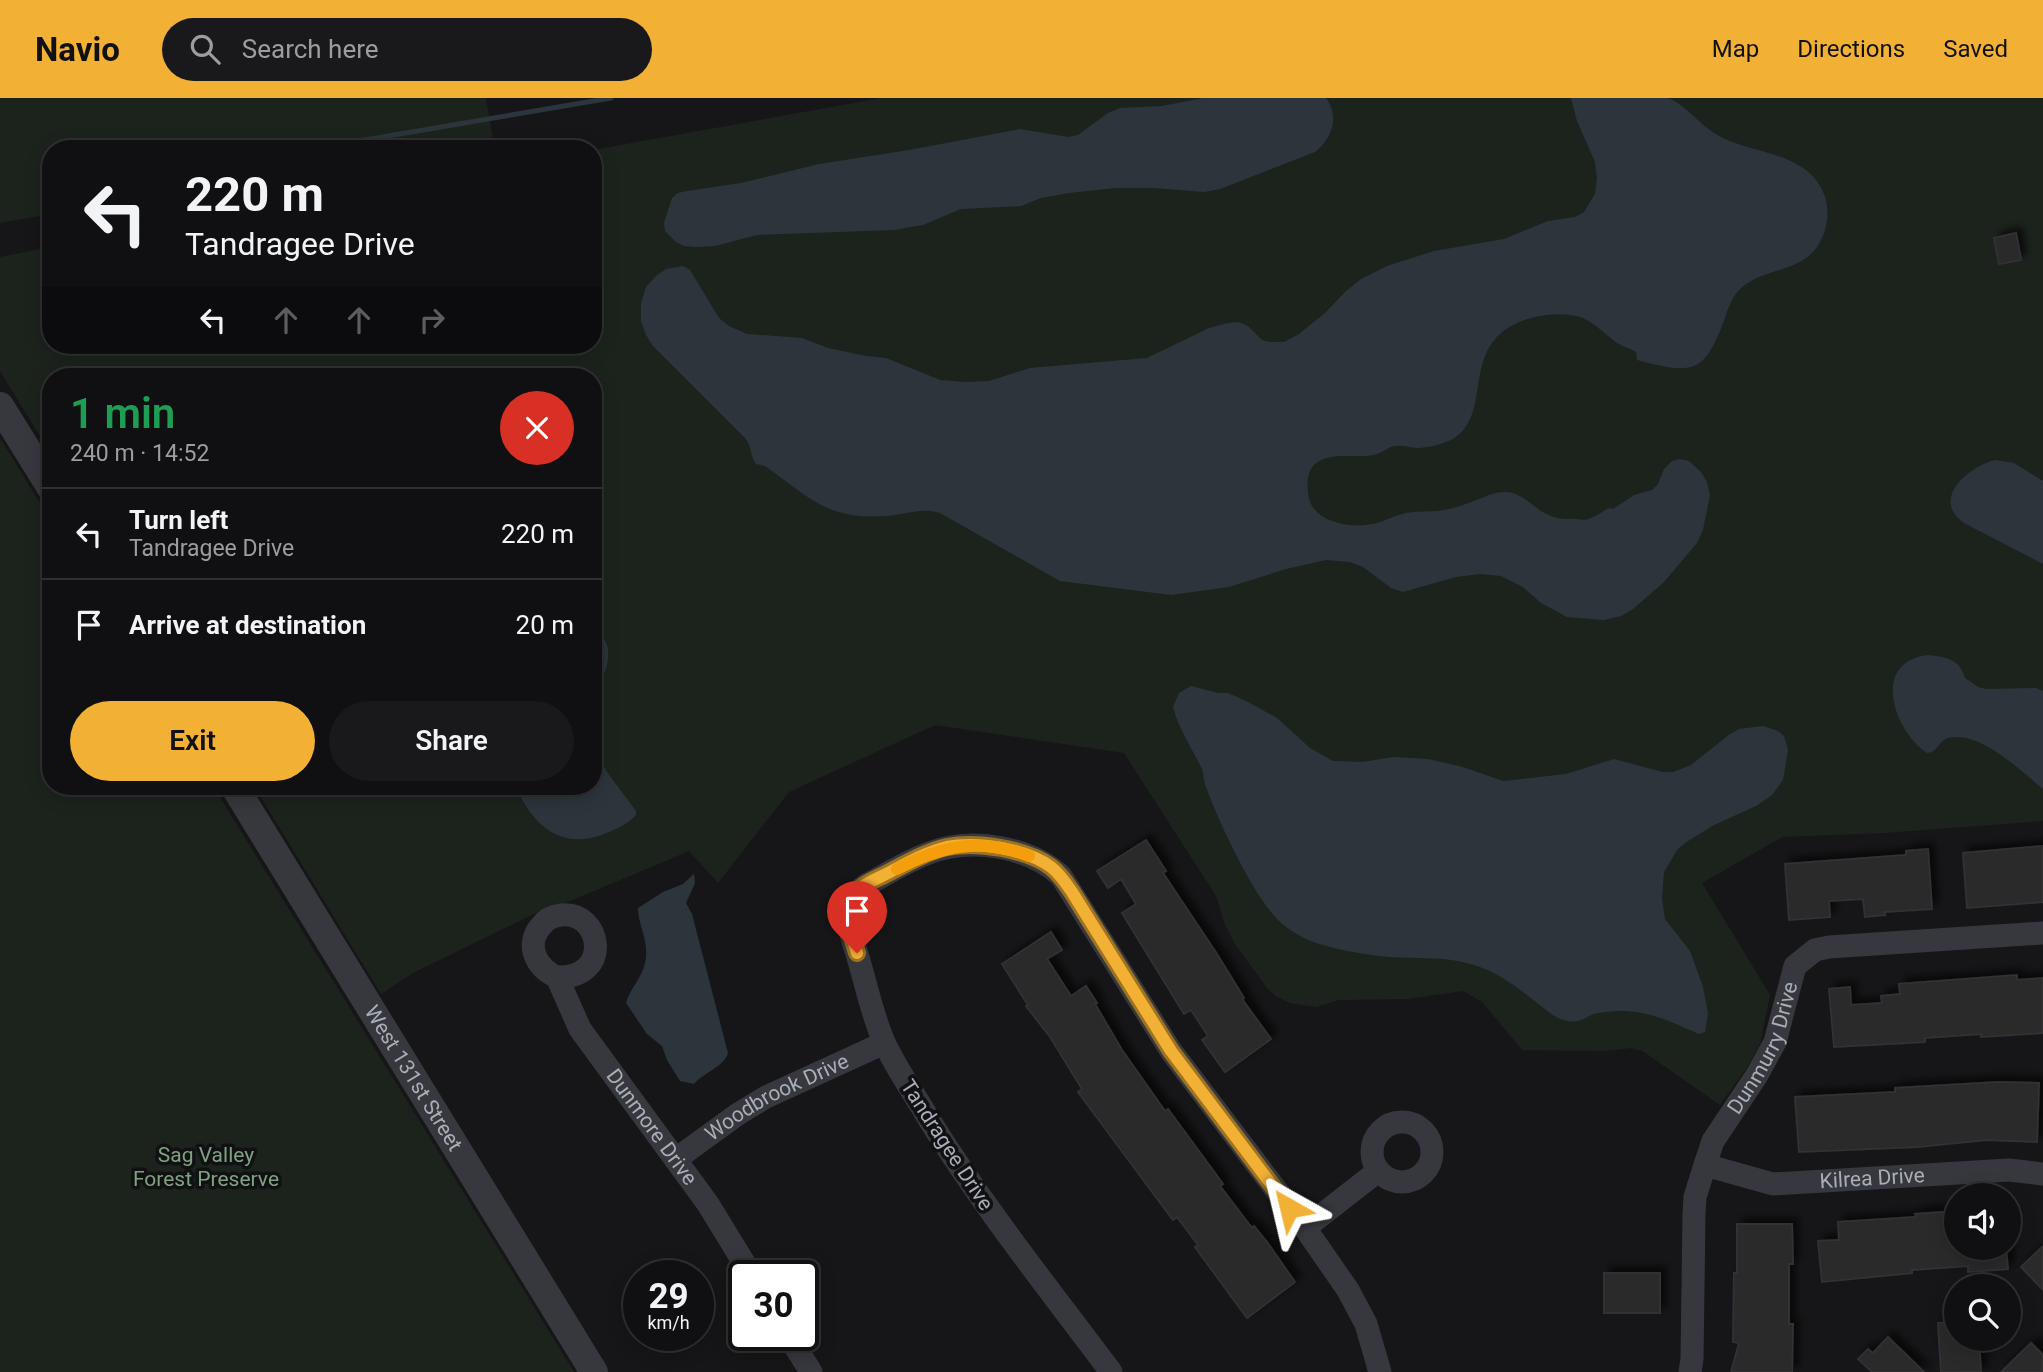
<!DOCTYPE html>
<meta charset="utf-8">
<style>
body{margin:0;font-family:Roboto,sans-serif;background:#19191b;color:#f1f3f6;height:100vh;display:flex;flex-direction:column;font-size:26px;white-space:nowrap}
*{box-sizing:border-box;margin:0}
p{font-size:23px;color:#9c9d9f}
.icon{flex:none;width:38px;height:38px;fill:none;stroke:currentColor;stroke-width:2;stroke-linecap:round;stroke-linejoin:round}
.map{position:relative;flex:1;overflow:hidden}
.side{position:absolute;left:42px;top:270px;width:560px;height:427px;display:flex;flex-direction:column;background:#101012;border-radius:28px;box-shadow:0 4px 18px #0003,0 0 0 2px #303032}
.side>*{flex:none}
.banner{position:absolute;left:42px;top:42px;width:560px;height:214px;border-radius:28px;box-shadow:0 4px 18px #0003,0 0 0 2px #303032;background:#101012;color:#f1f3f6;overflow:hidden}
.controls{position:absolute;left:1944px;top:1085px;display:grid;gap:14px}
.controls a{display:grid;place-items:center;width:77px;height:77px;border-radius:50%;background:#101012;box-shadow:0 4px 18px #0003,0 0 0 2px #303032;font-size:35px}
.speed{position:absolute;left:623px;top:1162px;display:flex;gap:14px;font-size:35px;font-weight:700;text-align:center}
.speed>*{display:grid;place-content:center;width:91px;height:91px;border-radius:50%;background:#101012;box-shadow:0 4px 18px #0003,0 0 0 2px #303032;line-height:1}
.speed small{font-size:18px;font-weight:400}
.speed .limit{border:4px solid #111;border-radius:10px;background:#fff;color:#111}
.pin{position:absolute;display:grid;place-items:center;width:60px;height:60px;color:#fff;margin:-72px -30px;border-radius:50% 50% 50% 0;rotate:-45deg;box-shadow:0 0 7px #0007}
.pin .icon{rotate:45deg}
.me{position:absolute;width:77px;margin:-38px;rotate:323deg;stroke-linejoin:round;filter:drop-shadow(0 0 5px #0008)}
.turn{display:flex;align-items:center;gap:24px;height:147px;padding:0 28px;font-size:32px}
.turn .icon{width:91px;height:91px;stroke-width:2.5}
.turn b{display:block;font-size:49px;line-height:60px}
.lanes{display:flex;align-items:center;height:66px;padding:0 28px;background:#0003;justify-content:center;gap:35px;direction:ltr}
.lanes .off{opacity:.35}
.round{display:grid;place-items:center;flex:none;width:74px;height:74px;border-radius:37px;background:#19191b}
.head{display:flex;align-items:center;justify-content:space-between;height:119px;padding:0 28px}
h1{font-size:42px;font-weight:600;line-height:52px;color:#1e9e55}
.primary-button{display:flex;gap:14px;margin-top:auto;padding:14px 28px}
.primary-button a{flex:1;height:80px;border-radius:42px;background:#f2b134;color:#111;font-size:28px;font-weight:600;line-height:80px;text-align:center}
.primary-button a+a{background:#19191b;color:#f1f3f6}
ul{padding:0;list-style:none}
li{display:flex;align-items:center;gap:21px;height:91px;padding:0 28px;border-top:2px solid #303032}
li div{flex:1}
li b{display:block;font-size:26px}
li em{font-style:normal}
header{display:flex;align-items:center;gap:42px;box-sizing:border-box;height:98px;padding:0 35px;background:#f2b134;color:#111}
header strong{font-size:33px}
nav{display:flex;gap:38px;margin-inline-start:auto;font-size:24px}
.search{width:490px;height:63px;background:#19191b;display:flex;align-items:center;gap:18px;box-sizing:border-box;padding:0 24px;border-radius:38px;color:#9c9d9f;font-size:26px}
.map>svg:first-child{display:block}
.green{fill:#1c231d}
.water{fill:#2c353c}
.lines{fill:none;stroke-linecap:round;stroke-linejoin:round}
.stream{stroke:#2c353c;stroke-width:5}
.building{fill:#29292c;stroke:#303034;stroke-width:2;filter:url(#shadow)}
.minor{stroke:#37383d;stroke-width:23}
.tertiary{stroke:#37383d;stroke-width:28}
.route-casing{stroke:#9d7322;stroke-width:18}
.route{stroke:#f2b134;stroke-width:12}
.slow{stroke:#f59e0b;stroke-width:12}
.labels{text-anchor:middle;stroke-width:7;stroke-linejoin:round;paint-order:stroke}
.street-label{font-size:21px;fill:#a8adb8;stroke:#111113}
.park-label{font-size:21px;fill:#7fa381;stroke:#111113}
</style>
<header>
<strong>Navio</strong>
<div class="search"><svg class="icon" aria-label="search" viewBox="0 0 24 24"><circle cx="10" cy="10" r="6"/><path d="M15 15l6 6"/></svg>Search here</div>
<nav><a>Map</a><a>Directions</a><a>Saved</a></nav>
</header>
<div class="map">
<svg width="2043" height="1274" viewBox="0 0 2043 1274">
<defs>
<filter id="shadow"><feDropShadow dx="6" dy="-6" stdDeviation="3.5" flood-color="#0009"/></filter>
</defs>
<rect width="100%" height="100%" fill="#161618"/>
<g class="green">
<path d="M0,0H486L493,41L434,51H51V116L0,125Z"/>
<path d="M881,0H2043V723L1884,735L1782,739L1702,785L1770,897L1760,946L1748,968L1720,1007L1644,954L1631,950L1605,953L1522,952L1482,904L1463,893L1407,901L1339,902L1316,909L1290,905L1277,899L1267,890L1235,846L1225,827L1216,798L1209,787L1124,655L935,627L789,694L718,785L689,753L568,804L548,809L413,875L381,896L254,688H593V278H51V356L0,273V159L51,149V247H593V52Z"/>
<path d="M0,340L51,423V688H213L574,1274H0Z"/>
</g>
<g class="water">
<path d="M1203,0H1326C1340,19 1332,41 1315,54L1220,91L1204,94L1154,90H1116L1069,95L1041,100L1021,108L961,111L923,127L894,132L757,137L715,148L695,149L684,148L676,144L665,133L664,125L672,100L678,95L687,93L741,85L819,66L909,52L1020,31L1068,39L1078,37L1108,15L1120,10L1162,8Z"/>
<path d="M1571,0C1595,0 1618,0 1641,0C1649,0 1659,0 1667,0C1680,2 1701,27 1714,35C1750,58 1809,51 1825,99C1829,112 1828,127 1822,140C1806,177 1764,167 1739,192C1732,200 1728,210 1725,220C1704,276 1695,277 1637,262L1636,254C1630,250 1623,249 1617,245C1605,236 1596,226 1583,220C1567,214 1546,216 1531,220C1454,242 1497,314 1453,341C1443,346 1428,350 1417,350C1410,350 1403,347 1396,348C1389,348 1384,354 1377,356C1359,362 1331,352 1315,366C1307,373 1307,385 1308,395C1310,425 1353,432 1377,425C1385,423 1393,418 1402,416C1417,412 1433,415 1449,411C1463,408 1476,402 1489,397C1527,383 1532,423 1570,421C1578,420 1583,424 1591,420C1597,418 1603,413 1609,410L1613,411L1634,397L1652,392L1658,386L1664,371L1672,363L1680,361L1689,363L1701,374L1707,384L1710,397L1703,432L1697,445L1664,484L1633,511L1621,518L1604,522L1567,519L1541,505L1523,489L1501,478L1480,476L1456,479L1403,494L1391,490L1363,469L1350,464L1326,462L1286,471L1229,489L1171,497L1060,483L940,415C920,409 906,417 886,418C827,422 810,400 765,368L756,366C750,358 752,350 746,341L653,248L646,237L641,223V206L646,189L656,178L666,171L683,168L690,172L719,220L729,228L747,236L802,240L828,250L866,258L886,260L940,282L966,284L989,283L1030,270L1147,260L1209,230L1228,225L1239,224L1248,228L1262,242L1270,244H1284L1299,236L1325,215L1346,193L1361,181L1387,168L1434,153L1504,141L1548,123L1575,119L1584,114L1595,96L1597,80L1595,64L1577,23Z"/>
<path d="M1995,362L2014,365L2043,383V466L1964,425C1930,401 1968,369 1995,362Z"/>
<path d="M593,531C623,548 601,581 593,605Z"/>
<path d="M1928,557C1946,559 1960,561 1965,580L1978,589L1986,591L2036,590L2043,593V691C2021,673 1980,632 1948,640C1941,642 1938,650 1932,654L1927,655C1894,633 1870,564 1928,557Z"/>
<path d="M1191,588L1218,595H1228L1248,604L1277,620L1310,650L1333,663L1363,664L1393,659L1428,661L1463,669L1503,683L1566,676L1614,661L1663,674H1673L1691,667L1730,636L1739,631L1763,628L1778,633L1784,638L1788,652L1783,682L1772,697L1756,708L1712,728L1685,745L1677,752L1664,774L1662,801L1665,821L1690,853L1703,889L1708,915L1705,934L1699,936C1662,920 1640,908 1598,915C1586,917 1582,926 1568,923C1555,921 1548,913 1537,905C1518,890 1498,874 1474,867C1447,858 1418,861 1390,859C1368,857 1344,853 1323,847C1307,843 1289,833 1277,821C1252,795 1217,721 1205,686C1203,681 1204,676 1202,671C1192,650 1179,632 1173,609L1179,595Z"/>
<path d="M593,649L607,674L636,713V717C629,725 619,730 609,734C564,754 533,730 516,688H593Z"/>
<path d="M694,776L695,785L686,805L692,816L728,955C724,969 703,975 694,986L680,983L667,962L662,948L647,936L626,905C629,892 642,880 645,865C650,843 638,828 638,810L663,794L683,786Z"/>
</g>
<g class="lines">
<path class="stream" d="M312,51L611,0"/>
</g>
<g class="building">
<path d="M2016,135L2021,162L1999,166L1994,140Z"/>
<path d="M1146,742L1166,773L1163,775L1217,856L1244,900L1242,901L1271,941L1225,974L1202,942L1208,938L1191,912L1184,916L1122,815L1136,806L1121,781L1108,790L1097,773Z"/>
<path d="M2043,748V804L1967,810L1963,755Z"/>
<path d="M1928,751L1932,811L1885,814V817L1865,819L1863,801L1829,803L1830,819L1789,822L1785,766L1906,757V753Z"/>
<path d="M1051,834L1062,852L1047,861L1071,898L1086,888L1097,905L1095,906L1122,952L1165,1013L1168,1011L1223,1086L1220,1088L1252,1130L1254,1128L1267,1144L1295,1184L1247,1220L1195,1149L1198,1147L1177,1119L1173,1122L1078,994L1082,991L1050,939L1026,908L1028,907L1002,866Z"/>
<path d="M2017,877V882L2043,880V935L1981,939V936L1925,940V944L1834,949L1829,891L1850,889L1851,907L1882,905L1881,898L1900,896L1899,886Z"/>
<path d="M1999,984L2039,985L2037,1044L1986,1042L1918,1049L1799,1054L1795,999L1895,994V990Z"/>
<path d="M1956,1113V1150H2006L2008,1171L1968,1174V1168L1912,1172V1175L1822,1184L1818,1143L1839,1142L1838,1124L1916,1119L1915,1116Z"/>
<path d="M1737,1126H1792L1793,1166H1789V1226H1793L1792,1274H1731L1739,1245L1733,1244L1734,1175H1737Z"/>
<path d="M2043,1148V1192L2021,1169Z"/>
<rect x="1604" y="1175" width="56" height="40"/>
<path d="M1956,1224V1241H1979L1981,1274H1941L1938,1225Z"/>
<path d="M1888,1239L1924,1274H1872L1858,1261L1868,1251L1873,1255Z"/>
<path d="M2031,1245L2043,1257V1274H2001Z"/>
</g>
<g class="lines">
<g class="minor">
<path id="s1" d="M557,879C614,880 601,812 561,817C554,818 546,821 542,827C524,846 536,870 557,879L580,931L708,1106L752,1178"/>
<circle cx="1402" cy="1054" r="30"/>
<path id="s2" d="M676,1061L738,1016L766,999L884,945"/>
<path id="s3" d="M1705,1067L1773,1086L2009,1072L2043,1076"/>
<path d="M1305,1130L1378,1073"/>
<path d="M788,1237L811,1274"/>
<path d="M1111,1274C1049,1191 985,1111 930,1023C915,997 897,972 884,944C873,919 867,890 859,863C851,834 836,807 866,787C887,776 907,763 929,755C971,739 1028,748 1061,778L1171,953L1305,1130L1348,1192L1366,1226L1380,1274"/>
<path id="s4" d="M1690,1274L1692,1261L1694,1116L1695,1099L1705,1067L1713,1043L1757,977L1775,944L1795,868L1815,852L1829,849L2043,835"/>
</g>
<g class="tertiary">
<path d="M0,308L51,390"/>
<path id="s5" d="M234,688L594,1274"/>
</g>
</g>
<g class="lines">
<defs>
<path id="route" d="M857,855C853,840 843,819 850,803C856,788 875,782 888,775C907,765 926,754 947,749C977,743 1027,751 1051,769C1060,776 1066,785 1072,794L1171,953L1289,1110"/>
</defs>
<use href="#route" class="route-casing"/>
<use href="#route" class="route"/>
<path class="slow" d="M897,771C941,748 980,739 1029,758"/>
</g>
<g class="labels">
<g class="street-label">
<text dy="7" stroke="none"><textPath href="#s4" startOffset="341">Dunmurry Drive</textPath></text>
<text dy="7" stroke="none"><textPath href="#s5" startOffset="343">West 131st Street</textPath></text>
<text dy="7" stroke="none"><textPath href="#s2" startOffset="119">Woodbrook Drive</textPath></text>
<text dy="7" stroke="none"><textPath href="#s1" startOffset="373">Dunmore Drive</textPath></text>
<text transform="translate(947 1047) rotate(57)" y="7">Tandragee Drive</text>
<text dy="7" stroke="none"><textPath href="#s3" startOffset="170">Kilrea Drive</textPath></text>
</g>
<g class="park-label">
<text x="206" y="1064">Sag Valley<tspan x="206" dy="24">Forest Preserve</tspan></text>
</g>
</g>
</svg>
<div class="controls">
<a><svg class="icon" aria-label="sound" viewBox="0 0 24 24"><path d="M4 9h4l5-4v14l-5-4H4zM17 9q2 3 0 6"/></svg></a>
<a><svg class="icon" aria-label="search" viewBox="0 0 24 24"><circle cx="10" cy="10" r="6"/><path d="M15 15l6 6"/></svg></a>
</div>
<div class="speed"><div>29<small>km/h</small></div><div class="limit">30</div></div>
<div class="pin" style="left:857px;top:855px;background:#d93025"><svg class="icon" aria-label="arrive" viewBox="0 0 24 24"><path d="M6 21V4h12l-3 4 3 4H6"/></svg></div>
<svg class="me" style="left:1289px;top:1110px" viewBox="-20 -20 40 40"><path d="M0-17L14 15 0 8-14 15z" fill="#f2b134" stroke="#fff" stroke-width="4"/></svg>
<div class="banner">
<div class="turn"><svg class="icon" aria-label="left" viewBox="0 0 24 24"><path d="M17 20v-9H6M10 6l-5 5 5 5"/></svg><div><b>220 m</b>Tandragee Drive</div></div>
<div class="lanes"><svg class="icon" aria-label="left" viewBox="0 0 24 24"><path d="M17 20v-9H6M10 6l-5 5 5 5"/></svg><svg class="icon off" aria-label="ahead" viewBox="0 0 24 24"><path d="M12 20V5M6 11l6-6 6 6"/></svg><svg class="icon off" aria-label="ahead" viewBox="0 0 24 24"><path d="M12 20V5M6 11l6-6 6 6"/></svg><svg class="icon off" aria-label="right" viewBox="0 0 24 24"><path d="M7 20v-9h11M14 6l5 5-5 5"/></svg></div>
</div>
<section class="side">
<div class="head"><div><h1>1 min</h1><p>240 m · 14:52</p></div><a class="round" style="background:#d93025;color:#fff"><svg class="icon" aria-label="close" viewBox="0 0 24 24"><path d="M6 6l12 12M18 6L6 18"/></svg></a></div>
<ul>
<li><svg class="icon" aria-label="left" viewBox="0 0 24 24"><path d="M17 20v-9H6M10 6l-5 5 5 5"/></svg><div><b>Turn left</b><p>Tandragee Drive</p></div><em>220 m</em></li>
<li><svg class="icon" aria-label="arrive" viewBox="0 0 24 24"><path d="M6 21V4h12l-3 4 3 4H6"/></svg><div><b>Arrive at destination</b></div><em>20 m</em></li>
</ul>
<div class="primary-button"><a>Exit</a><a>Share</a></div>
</section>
</div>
